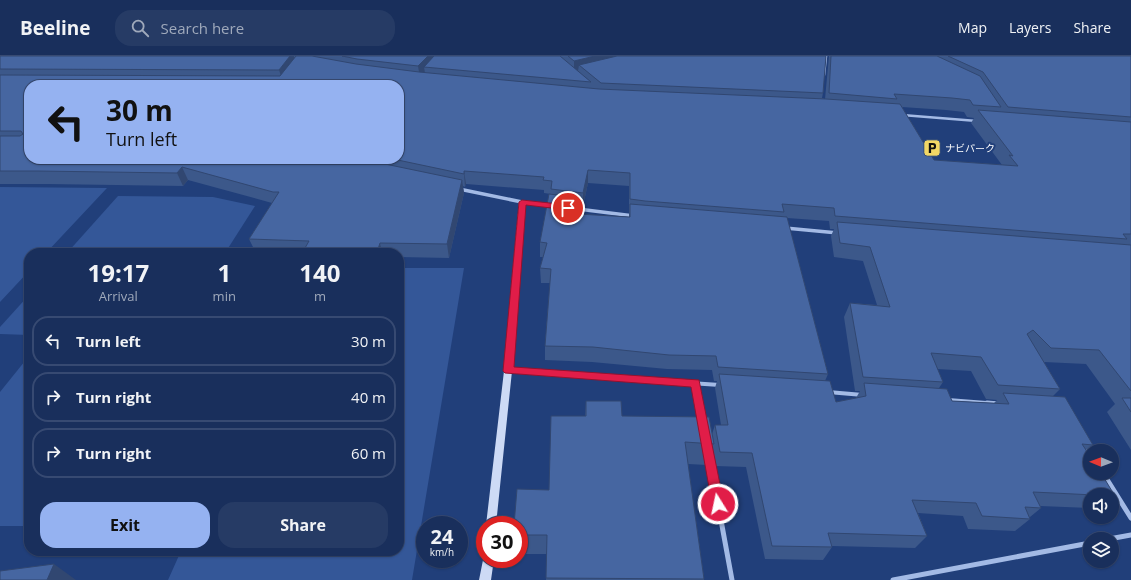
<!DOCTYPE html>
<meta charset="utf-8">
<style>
body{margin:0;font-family:"Open Sans","Noto Sans JP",sans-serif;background:#263b65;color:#f1f3f6;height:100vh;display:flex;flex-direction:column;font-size:15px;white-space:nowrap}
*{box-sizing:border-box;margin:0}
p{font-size:13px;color:#9fa9bb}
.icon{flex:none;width:22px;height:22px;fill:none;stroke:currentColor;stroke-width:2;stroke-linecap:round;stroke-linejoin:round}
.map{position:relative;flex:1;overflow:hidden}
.panel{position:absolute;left:24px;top:192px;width:380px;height:308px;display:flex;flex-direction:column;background:#192f5c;border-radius:16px;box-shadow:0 1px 3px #0004,0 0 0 1px #374a72}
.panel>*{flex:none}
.guide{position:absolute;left:24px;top:24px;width:380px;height:84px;border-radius:16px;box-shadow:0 1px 3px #0004,0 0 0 1px #374a72;background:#95b2f1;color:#111;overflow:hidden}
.needle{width:26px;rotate:271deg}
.fabs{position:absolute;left:1083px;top:388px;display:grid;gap:8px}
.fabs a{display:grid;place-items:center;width:36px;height:36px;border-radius:50%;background:#192f5c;box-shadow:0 1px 3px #0004,0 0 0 1px #374a72;font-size:20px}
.speed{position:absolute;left:416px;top:460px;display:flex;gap:8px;font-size:20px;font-weight:700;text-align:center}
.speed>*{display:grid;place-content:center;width:52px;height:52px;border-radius:50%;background:#192f5c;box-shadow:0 1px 3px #0004,0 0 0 1px #374a72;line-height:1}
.speed small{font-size:10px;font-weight:400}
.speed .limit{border:6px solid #d22;background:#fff;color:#111}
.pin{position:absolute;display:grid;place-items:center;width:34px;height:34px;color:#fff;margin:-17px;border:2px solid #fff;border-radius:50%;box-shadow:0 1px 4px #0007}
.me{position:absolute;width:44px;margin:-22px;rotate:350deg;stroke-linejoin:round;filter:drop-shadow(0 0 3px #0008)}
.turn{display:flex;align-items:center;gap:14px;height:84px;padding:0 16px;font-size:18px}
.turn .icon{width:52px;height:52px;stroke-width:2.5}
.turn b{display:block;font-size:28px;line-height:34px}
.eta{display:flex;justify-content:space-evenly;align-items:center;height:68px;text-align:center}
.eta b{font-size:24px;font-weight:700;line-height:28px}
.cta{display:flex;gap:8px;margin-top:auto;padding:8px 16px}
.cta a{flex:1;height:46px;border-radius:16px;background:#95b2f1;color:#111;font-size:16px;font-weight:700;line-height:46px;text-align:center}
.cta a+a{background:#263b65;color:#f1f3f6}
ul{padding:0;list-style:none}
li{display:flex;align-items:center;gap:12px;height:50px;margin:0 8px 6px;padding:0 8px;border:2px solid #374a72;border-radius:16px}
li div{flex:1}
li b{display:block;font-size:15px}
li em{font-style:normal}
header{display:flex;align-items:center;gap:24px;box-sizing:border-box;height:56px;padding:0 20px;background:#192f5c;border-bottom:1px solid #374a72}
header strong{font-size:19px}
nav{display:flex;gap:22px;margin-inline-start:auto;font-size:14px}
.search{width:280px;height:36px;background:#263b65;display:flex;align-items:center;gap:10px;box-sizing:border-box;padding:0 14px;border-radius:16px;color:#9fa9bb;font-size:15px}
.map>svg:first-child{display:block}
.green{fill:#345798}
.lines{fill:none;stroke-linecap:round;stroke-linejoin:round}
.street-far3{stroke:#a3bae5;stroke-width:2.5}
.street-far2{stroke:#a3bae5;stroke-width:3.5}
.street-far1{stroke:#a3bae5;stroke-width:4}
.street{stroke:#a3bae5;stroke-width:5}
.secondary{fill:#cddaf5;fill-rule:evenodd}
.wall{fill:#3c588a;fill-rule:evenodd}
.shaded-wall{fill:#314771}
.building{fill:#4666a1;stroke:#314771}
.route{fill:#e11d48;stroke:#92132f}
.labels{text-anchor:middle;stroke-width:4;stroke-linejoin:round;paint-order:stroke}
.far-poi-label{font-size:10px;fill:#fff;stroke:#213f7a;text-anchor:start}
</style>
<header>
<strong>Beeline</strong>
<div class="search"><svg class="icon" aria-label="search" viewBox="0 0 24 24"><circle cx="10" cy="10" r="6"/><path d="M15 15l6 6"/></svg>Search here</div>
<nav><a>Map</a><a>Layers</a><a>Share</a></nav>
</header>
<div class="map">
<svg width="1131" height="524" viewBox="0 0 1131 524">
<rect width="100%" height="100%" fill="#213f7a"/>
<g class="green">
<path d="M0,131L107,132L46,197H29V215L0,246Z"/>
<path d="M118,140L213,141L255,150L225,197H67Z"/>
<path d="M399,212H464L412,524H168L181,495H399Z"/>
<path d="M29,239V279L0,278V271Z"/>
<path d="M29,300V470H0V336Z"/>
</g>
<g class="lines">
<g class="street-far3">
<path d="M824,19L826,0"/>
<path d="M902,59L977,65"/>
</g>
<g class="street-far2">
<path d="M459,133L522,146L551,150"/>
<path d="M578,153L634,160"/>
<path d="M785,172L838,177"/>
</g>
<g class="street-far1">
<path d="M508,315L720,329"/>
<path d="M696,327L700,348"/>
<path d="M828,336L863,339"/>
<path d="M948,344L999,348"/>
</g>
<g class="street">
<path d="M700,347L703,366"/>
<path d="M987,347L999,348"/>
<path d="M1085,389L1090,396"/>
<path d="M709,399L732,524"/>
<path d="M1103,417L1131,462"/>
<path d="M1109,483L1131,479"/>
<path d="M893,524L1090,487"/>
</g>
<g class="secondary">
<path d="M522,144L525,146L512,315L496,469H486L504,315L519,146Z"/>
<path d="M484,499L485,503H494L491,524H479Z"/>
</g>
</g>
<path class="wall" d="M0,0H826L823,37L822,42L825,43L829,0H1131V394L1107,356L1115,348L1086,308L1044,306L1060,333L1053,340L1093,389L1086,394L1115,440L1112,442V439H1090V452L1040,450L1041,452L1030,461V463L1015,475L968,473L963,460L918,457L927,480L915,492L832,490V491L823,504L765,503L746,411L715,410L712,393L707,409L688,408L704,524H546L547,498H519V469L549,434L585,360L586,345L622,360L712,378L715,369H721L715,332L717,325H714L712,314L667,313L592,306L545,304V290L550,227H541L540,212L543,201H540V186L551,138L544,137V134L466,128L465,131L463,130L464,137L449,202L399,201V197H256L249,183L272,147L188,124L183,130L47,128H0ZM399,29V103H29ZM902,51L946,54L964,56L967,61L974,62L971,67L1002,109L934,104ZM588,127L629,130V161L581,159V150H583ZM787,162L829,165L830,173H834L831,180L834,201L863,205L877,249L850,247L844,261L855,335H860L856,342L836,346L825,325L828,318ZM937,313L971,315L986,343L997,344L994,347L952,345L939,332L943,326Z"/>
<g class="shaded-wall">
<path d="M290,0H294L296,8L283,26L279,14Z"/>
<path d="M428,0H440L424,11L425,17L420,22L418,10Z"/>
<path d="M595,0H645L579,9L578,15L574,16V5Z"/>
<path d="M182,111L188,124L183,130L177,117Z"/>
<path d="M588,114V127L583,150V137Z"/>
<path d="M464,115L466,128L465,131L464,118Z"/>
<path d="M462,124L464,137L449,202L447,188Z"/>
<path d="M582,142L581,157L578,173V158Z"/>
<path d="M380,187L382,197H379L378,193Z"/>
<path d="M54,508L76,524H47Z"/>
</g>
<g class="building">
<path d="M0,0H290L279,14L0,13Z"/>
<path d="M296,0H312L356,8L419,16L599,33L826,43L900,48L934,104L1018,110L1009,99L1013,100L978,54L1131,66V178H1123L1127,183L835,160L834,152L782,148L784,156L645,145L630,143V117L588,114L583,137L551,133L552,125L543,124L544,121L464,115V118L393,103H399V29H29V103H361L462,124L447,188L380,187L378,193L305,192L309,185L249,183L279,136H273L182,111L177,117L38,115H0V80H20L23,78L21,75H0V19L280,20Z"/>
<path d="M342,0H428L418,10L357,3Z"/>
<path d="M434,0H560L591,26L424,11Z"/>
<path d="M568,0H595L574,5Z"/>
<path d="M617,0H826L823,37L601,27L579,9Z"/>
<path d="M831,0H937L980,20L1001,51L973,49L970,44L952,42L894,38L897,43L829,37Z"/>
<path d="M948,0H1131V61L1008,51L983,16Z"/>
<path d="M549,138L582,142L578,158L630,161V148L787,161L828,318L718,311L716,300L669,299L593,291L545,290L551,213L540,212L547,187L540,186Z"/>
<path d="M837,166L1131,189V335L1099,294L1051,292L1033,274L1027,278L1060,333L998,329L981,301L931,297L943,326L863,321L850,247L890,251L870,191L840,187Z"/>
<path d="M719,318L830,325L836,346L866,340L864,327L947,333L952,345L1009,348L1003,337L1065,341L1093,389L1082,388L1090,400V417H1101L1115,440L1033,436L1041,452L1025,451L1030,463L982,460L976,447L912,444L927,480L828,477L832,491L772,490L752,397L720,396L715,369H728Z"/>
<path d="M1122,342H1131V356Z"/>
<path d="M586,345H621L622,360L709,361L714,388L685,386L704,523L546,522L547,479H519V469H514L517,433L549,434L551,360H586Z"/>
<path d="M54,508L47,524H0V515Z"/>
</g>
<path class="route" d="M522,144L568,149L572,152L568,154L526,149L514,311L699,324L724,448L722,452L718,454L714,452L712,448L691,331L505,317L503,315L519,146Z"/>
<defs>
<symbol id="parking-square" viewBox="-11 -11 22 22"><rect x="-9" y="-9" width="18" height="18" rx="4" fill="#f2d765" stroke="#213f7a"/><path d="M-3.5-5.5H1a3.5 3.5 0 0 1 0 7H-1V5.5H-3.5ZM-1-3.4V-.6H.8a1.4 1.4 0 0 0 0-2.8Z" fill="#111"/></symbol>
</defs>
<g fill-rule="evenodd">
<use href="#parking-square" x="922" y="82" width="20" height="20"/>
</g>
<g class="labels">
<g class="far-poi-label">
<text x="945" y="96">ナビパーク</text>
</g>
</g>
</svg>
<div class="fabs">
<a><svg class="needle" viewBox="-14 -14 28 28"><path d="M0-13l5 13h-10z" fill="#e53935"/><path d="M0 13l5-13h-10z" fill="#9fa9bb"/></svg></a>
<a><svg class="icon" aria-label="sound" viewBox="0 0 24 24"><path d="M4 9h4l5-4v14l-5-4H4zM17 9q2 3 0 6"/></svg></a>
<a><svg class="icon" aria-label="layers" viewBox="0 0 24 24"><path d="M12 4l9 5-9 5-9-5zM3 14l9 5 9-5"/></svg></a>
</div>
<div class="speed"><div>24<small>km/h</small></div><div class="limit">30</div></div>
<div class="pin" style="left:568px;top:152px;background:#d93025"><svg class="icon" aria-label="arrive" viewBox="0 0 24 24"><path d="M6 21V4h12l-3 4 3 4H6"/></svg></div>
<svg class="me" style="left:718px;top:448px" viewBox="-20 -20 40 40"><circle r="17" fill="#e11d48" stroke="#fff" stroke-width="3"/><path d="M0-11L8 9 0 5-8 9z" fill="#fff"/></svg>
<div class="guide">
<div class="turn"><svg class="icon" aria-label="left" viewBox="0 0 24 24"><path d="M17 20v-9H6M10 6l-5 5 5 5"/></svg><div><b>30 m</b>Turn left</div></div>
</div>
<section class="panel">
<div class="eta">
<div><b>19:17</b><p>Arrival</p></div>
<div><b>1</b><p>min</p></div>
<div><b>140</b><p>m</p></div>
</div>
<ul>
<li><svg class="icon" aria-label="left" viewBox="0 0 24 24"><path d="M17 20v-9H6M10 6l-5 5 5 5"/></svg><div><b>Turn left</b></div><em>30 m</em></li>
<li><svg class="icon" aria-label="right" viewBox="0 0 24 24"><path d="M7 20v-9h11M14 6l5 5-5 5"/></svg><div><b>Turn right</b></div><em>40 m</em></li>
<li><svg class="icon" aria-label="right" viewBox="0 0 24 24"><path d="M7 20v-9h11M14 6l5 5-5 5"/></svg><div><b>Turn right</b></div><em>60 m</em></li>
</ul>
<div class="cta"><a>Exit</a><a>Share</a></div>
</section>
</div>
